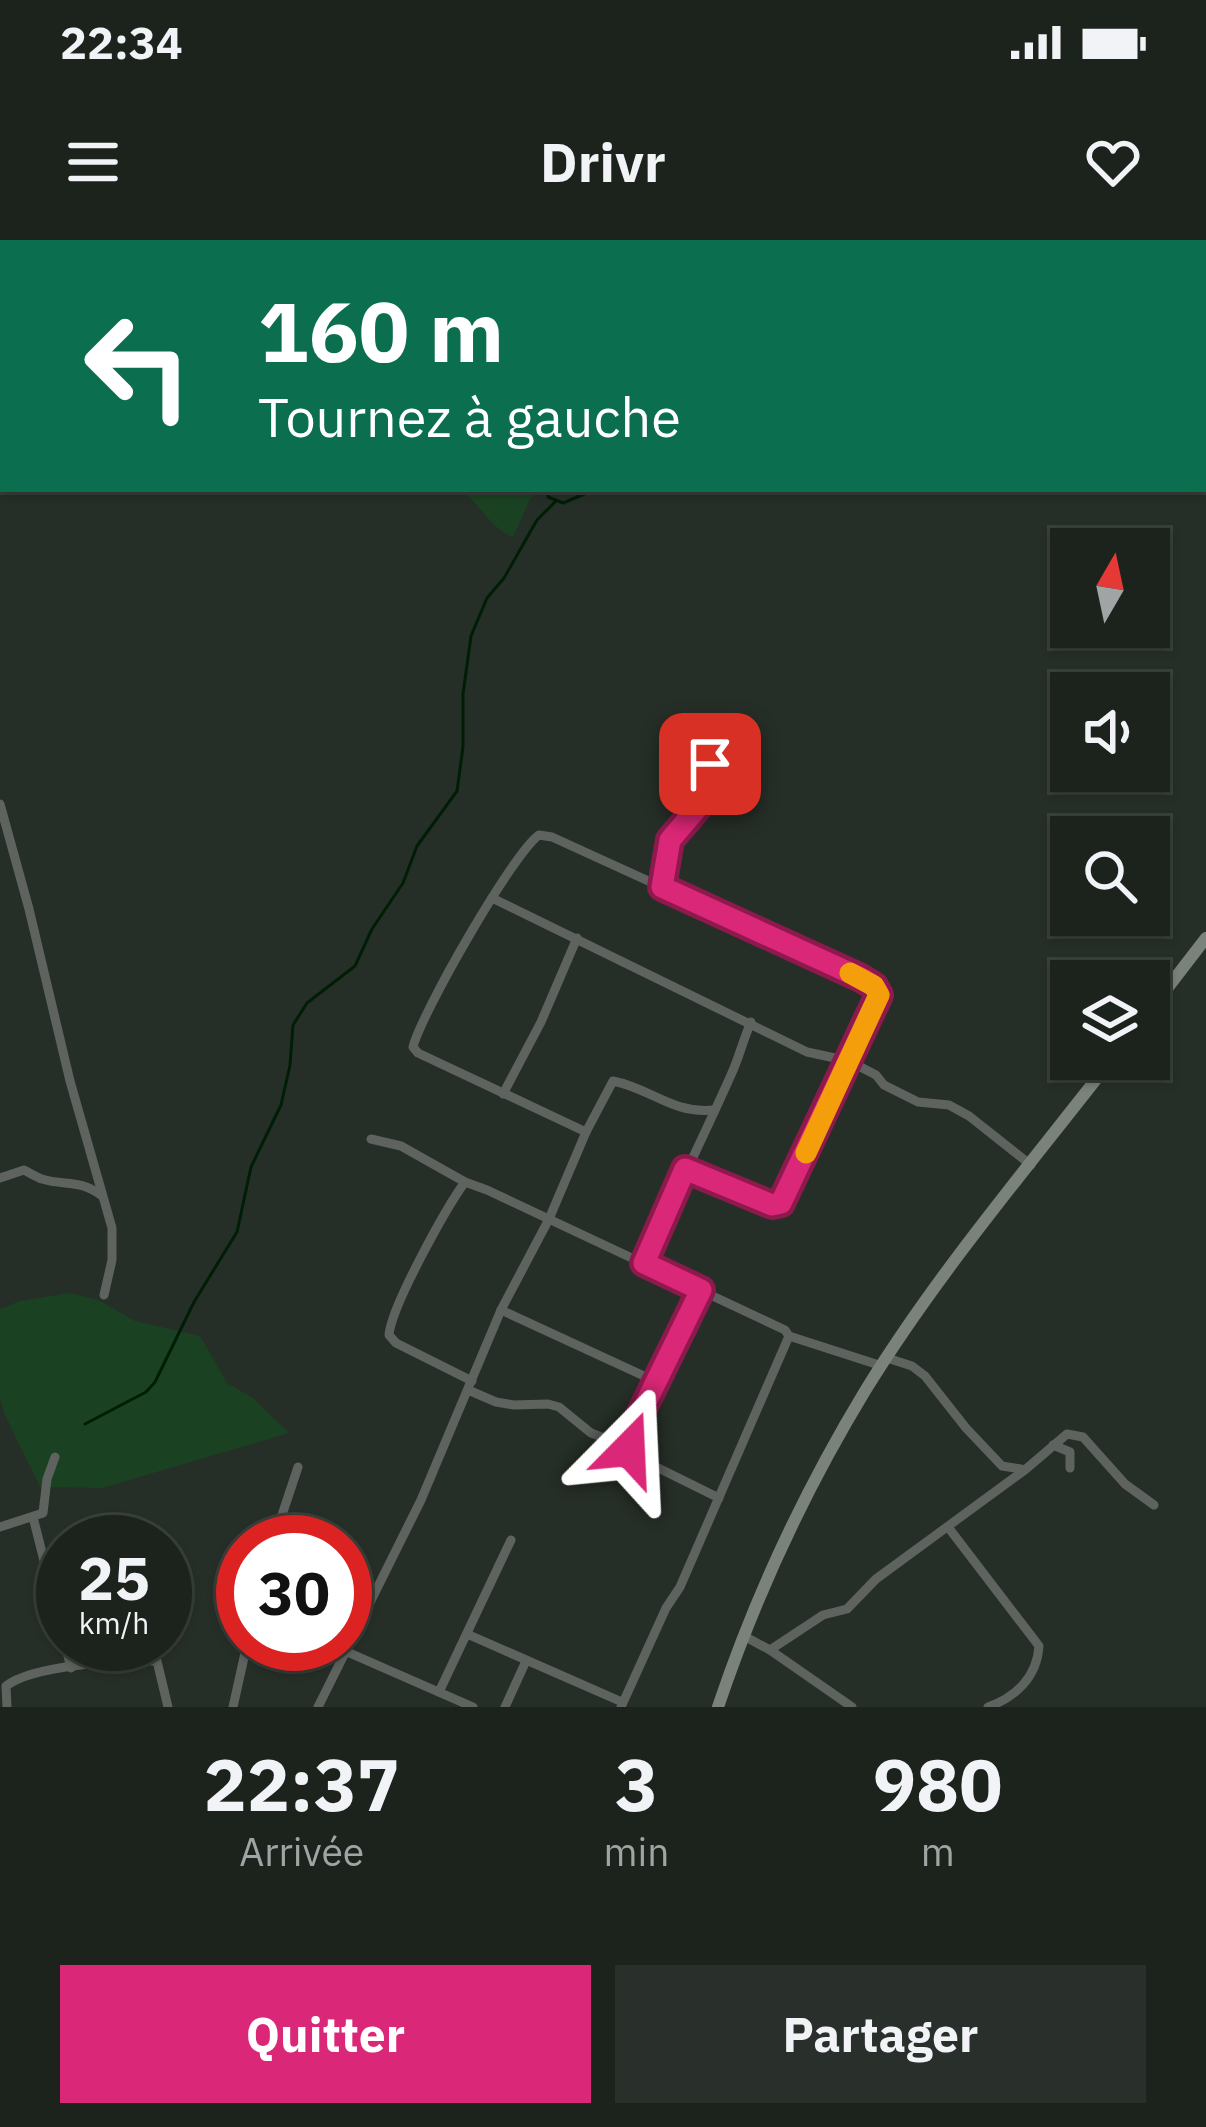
<!DOCTYPE html>
<html lang="fr">
<meta charset="utf-8">
<style>
body{margin:0;font-family:"IBM Plex Sans",sans-serif;background:#292f2a;color:#f1f3f6;height:100vh;display:flex;flex-direction:column;font-size:45px;white-space:nowrap}
*{box-sizing:border-box;margin:0}
p{font-size:39px;color:#a0a4a4}
.icon{flex:none;width:66px;height:66px;fill:none;stroke:currentColor;stroke-width:2;stroke-linecap:round;stroke-linejoin:round}
.map{position:relative;height:1467px;overflow:hidden}
.panel{display:flex;flex-direction:column;background:#1c231d;flex:1}
.panel>*{flex:none}
.banner{position:absolute;left:0px;top:0px;width:1206px;height:252px;box-shadow:0 3px 9px #0004,0 0 0 3px #3a403b;background:#0b6e4f;color:#fff;overflow:hidden}
.needle{width:78px;rotate:9deg}
.controls{position:absolute;left:1050px;top:288px;display:grid;gap:24px}
.controls a{display:grid;place-items:center;width:120px;height:120px;border-radius:0px;background:#1c231d;box-shadow:0 3px 9px #0004,0 0 0 3px #3a403b;font-size:60px}
.speed{position:absolute;left:36px;top:1275px;display:flex;gap:24px;font-size:60px;font-weight:700;text-align:center}
.speed>*{display:grid;place-content:center;width:156px;height:156px;border-radius:50%;background:#1c231d;box-shadow:0 3px 9px #0004,0 0 0 3px #3a403b;line-height:1}
.speed small{font-size:30px;font-weight:400}
.speed .limit{border:18px solid #d22;background:#fff;color:#111}
.pin{position:absolute;display:grid;place-items:center;width:102px;height:102px;color:#fff;margin:-51px;border-radius:24px;box-shadow:0 6px 18px #0006}
.me{position:absolute;width:132px;margin:-66px;rotate:21deg;stroke-linejoin:round;filter:drop-shadow(0 0 9px #0008)}
.turn{display:flex;align-items:center;gap:42px;height:252px;padding:0 60px;font-size:54px}
.turn .icon{width:156px;height:156px;stroke-width:2.5}
.turn b{display:block;font-size:84px;line-height:102px}
.eta{display:flex;justify-content:space-evenly;align-items:center;height:204px;text-align:center}
.eta b{font-size:72px;font-weight:700;line-height:84px}
.primary-button{display:flex;gap:24px;margin-top:auto;padding:24px 60px}
.primary-button a{flex:1;height:138px;border-radius:0px;background:#db2777;color:#fff;font-size:48px;font-weight:700;line-height:138px;text-align:center}
.primary-button a+a{background:#292f2a;color:#f1f3f6}
.status{display:flex;justify-content:space-between;align-items:center;height:84px;padding:0 60px;background:#1c231d;direction:ltr}
.status svg{height:33px;fill:currentColor}
header{display:flex;justify-content:space-between;align-items:center;height:156px;padding:0 60px;background:#1c231d;font-size:54px;font-weight:700}
.map>svg:first-child{display:block}
.green{fill:#1b4123}
.lines{fill:none;stroke-linecap:round;stroke-linejoin:round}
.stream{stroke:#001e05;stroke-width:3}
.street{stroke:#5f635f;stroke-width:9}
.secondary{stroke:#7b817b;stroke-width:12}
.route-casing{stroke:#8e194d;stroke-width:30}
.route{stroke:#db2777;stroke-width:21}
.slow{stroke:#f59e0b;stroke-width:21}
</style>
<div class="status"><b>22:34</b><svg viewBox="0 0 49 12"><path d="M0 12V9h3v3zM5 12V6h3v6zM10 12V3h3v9zM15 12V0h3v12zM26 1h20v11H26zM47 4h2v5h-2z"/></svg></div>
<header><svg class="icon" aria-label="menu" viewBox="0 0 24 24"><path d="M4 6h16M4 12h16M4 18h16"/></svg>Drivr<svg class="icon" aria-label="heart" viewBox="0 0 24 24"><path d="M12 20l-8-8c-3-5 5-10 8-4 3-6 11-1 8 4z"/></svg></header>
<div class="map">
<svg width="1206" height="1467" viewBox="0 0 1206 1467">
<rect width="100%" height="100%" fill="#262f27"/>
<g class="green">
<path d="M420,249H547L531,257L513,297C488,288 478,257 459,252C445,248 434,256 420,249Z"/>
<path d="M69,1053L98,1060L135,1081L200,1096L227,1143L253,1158L289,1193L102,1248L40,1247L3,1171L0,1156V1069L20,1061Z"/>
</g>
<g class="lines">
<g class="stream">
<path d="M195,0L198,3"/>
<path d="M814,0L815,3"/>
<path d="M1128,3L1134,0"/>
<path d="M549,249L548,257L563,263L596,249"/>
<path d="M85,1184L146,1152L155,1142L194,1062L237,992L251,927L281,865L290,825L293,785L307,763L355,726L372,689L403,643L417,606L457,551L463,507V454L471,396L487,358L504,338L537,280L555,262"/>
</g>
<g class="street">
<path d="M0,564L29,669L70,841L112,988V1020L104,1055"/>
<path d="M662,647L667,608L676,593L699,566L702,534L710,523L712,515"/>
<path d="M492,658L807,812L849,821L876,835L884,845L918,862L949,865L969,876L1031,925"/>
<path d="M503,854L541,782L577,698"/>
<path d="M586,892L418,813L413,807C421,774 513,613 539,595L552,597L861,738L874,746L879,755L781,963L772,965L685,929"/>
<path d="M371,899L401,906L465,942L487,950L785,1090L789,1096L882,1126"/>
<path d="M0,938L24,930C30,933 36,937 42,939C65,946 79,939 101,955"/>
<path d="M465,942C446,968 391,1067 389,1095L396,1103L472,1141"/>
<path d="M644,1023C672,960 703,898 731,835C739,818 743,800 751,782"/>
<path d="M701,1050L627,1201L636,1217L719,1258"/>
<path d="M501,1070L657,1142"/>
<path d="M887,1118L912,1126L925,1136L966,1188L1002,1226L1021,1229"/>
<path d="M468,1150L496,1162L514,1165L548,1164L559,1167L591,1193L607,1199L627,1201"/>
<path d="M1053,1205L1070,1212V1228"/>
<path d="M33,1277L63,1396"/>
<path d="M0,1287L43,1273L47,1239L55,1217"/>
<path d="M948,1287L1039,1406C1037,1437 1016,1457 988,1467"/>
<path d="M273,1302L298,1227"/>
<path d="M467,1394L622,1462"/>
<path d="M744,1396L770,1410L852,1467"/>
<path d="M65,1404L71,1428"/>
<path d="M329,1404L473,1467"/>
<path d="M770,1410L823,1375L847,1369L876,1339L1026,1229L1067,1194L1083,1197L1125,1244L1154,1265"/>
<path d="M439,1452L511,1300"/>
<path d="M7,1467L6,1446C33,1425 122,1420 157,1421L168,1467"/>
<path d="M233,1467L247,1404"/>
<path d="M318,1467L421,1260L501,1070L549,979L586,892L613,841C650,848 672,874 713,870"/>
<path d="M505,1467L526,1421"/>
<path d="M621,1467L666,1368L680,1347L789,1096"/>
</g>
<g class="secondary">
<path d="M1149,772L1206,698"/>
<path d="M718,1467C755,1357 805,1250 865,1151C937,1034 1028,927 1112,819"/>
</g>
</g>
<g class="lines">
<defs>
<path id="route" d="M629,1209L627,1201L701,1050L644,1023L685,929L772,965L781,963L879,755L874,746L861,738L662,647L670,600L699,566L702,534L710,524"/>
</defs>
<use href="#route" class="route-casing"/>
<use href="#route" class="route"/>
<path class="slow" d="M806,913L879,755L874,746L850,733"/>
</g>
</svg>
<div class="controls">
<a><svg class="needle" viewBox="-14 -14 28 28"><path d="M0-13l5 13h-10z" fill="#e53935"/><path d="M0 13l5-13h-10z" fill="#a0a4a4"/></svg></a>
<a><svg class="icon" aria-label="sound" viewBox="0 0 24 24"><path d="M4 9h4l5-4v14l-5-4H4zM17 9q2 3 0 6"/></svg></a>
<a><svg class="icon" aria-label="search" viewBox="0 0 24 24"><circle cx="10" cy="10" r="6"/><path d="M15 15l6 6"/></svg></a>
<a><svg class="icon" aria-label="layers" viewBox="0 0 24 24"><path d="M12 4l9 5-9 5-9-5zM3 14l9 5 9-5"/></svg></a>
</div>
<div class="speed"><div>25<small>km/h</small></div><div class="limit">30</div></div>
<div class="pin" style="left:710px;top:524px;background:#d93025"><svg class="icon" aria-label="arrive" viewBox="0 0 24 24"><path d="M6 21V4h12l-3 4 3 4H6"/></svg></div>
<svg class="me" style="left:629px;top:1209px" viewBox="-20 -20 40 40"><path d="M0-17L14 15 0 8-14 15z" fill="#db2777" stroke="#fff" stroke-width="4"/></svg>
<div class="banner">
<div class="turn"><svg class="icon" aria-label="left" viewBox="0 0 24 24"><path d="M17 20v-9H6M10 6l-5 5 5 5"/></svg><div><b>160 m</b>Tournez à gauche</div></div>
</div>
</div>
<section class="panel">
<div class="eta">
<div><b>22:37</b><p>Arrivée</p></div>
<div><b>3</b><p>min</p></div>
<div><b>980</b><p>m</p></div>
</div>
<div class="primary-button"><a>Quitter</a><a>Partager</a></div>
</section>
